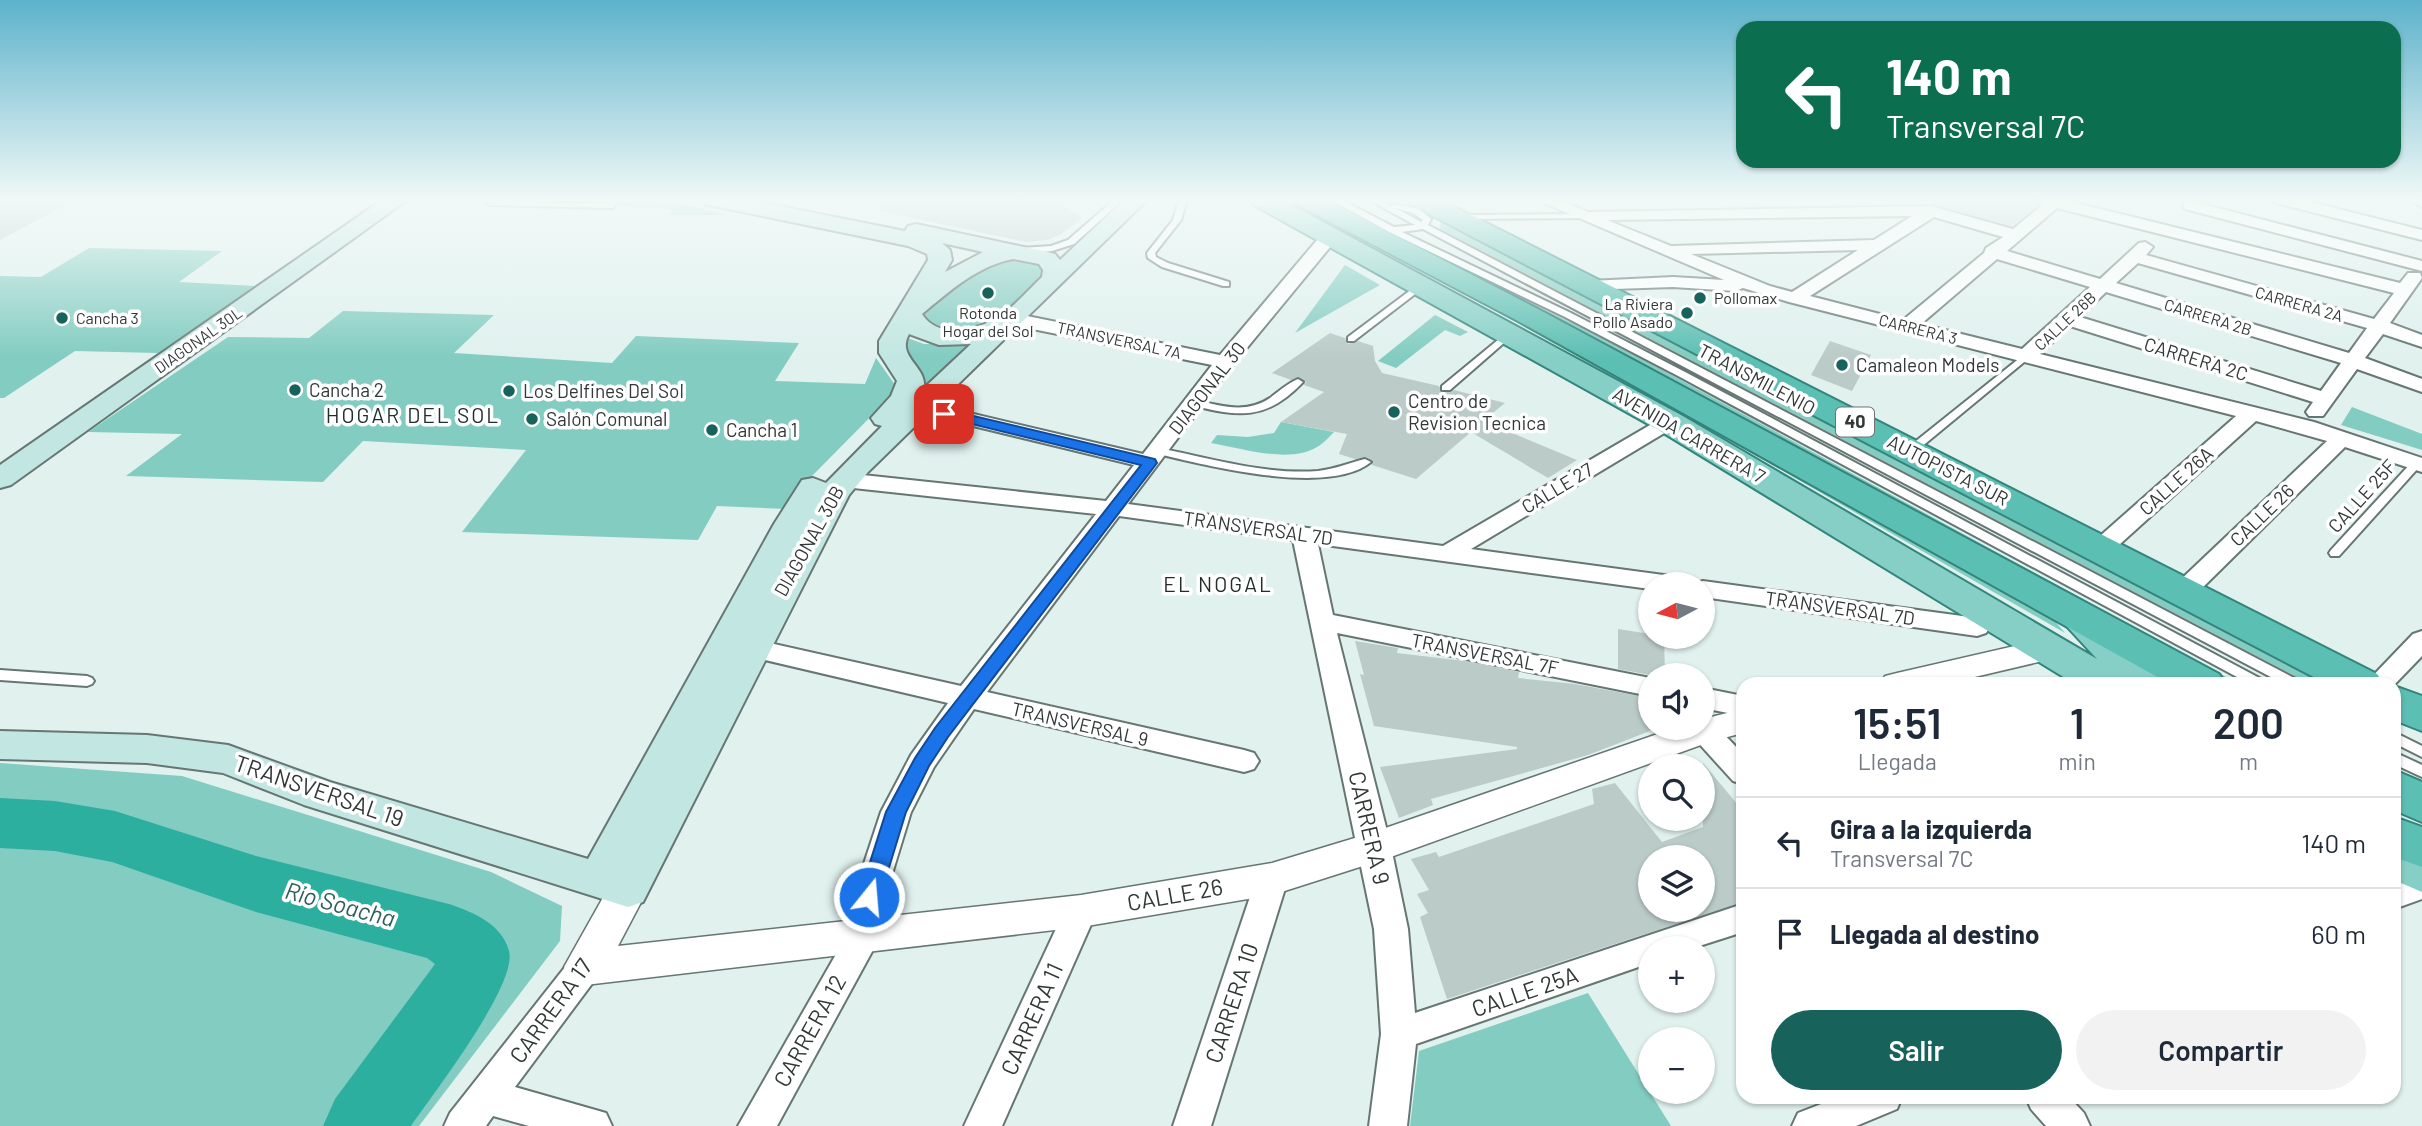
<!DOCTYPE html>
<html lang="es">
<meta charset="utf-8">
<style>
body{margin:0;font-family:Barlow,sans-serif;background:#f2f2f3;color:#1f2937;height:100vh;display:flex;flex-direction:column;font-size:26px;white-space:nowrap}
*{box-sizing:border-box;margin:0}
p{font-size:23px;color:#747a83}
.icon{flex:none;width:38px;height:38px;fill:none;stroke:currentColor;stroke-width:2;stroke-linecap:round;stroke-linejoin:round}
.map{position:relative;flex:1;overflow:hidden}
.side{position:absolute;left:1736px;top:677px;width:665px;height:427px;display:flex;flex-direction:column;background:#fff;border-radius:21px;box-shadow:0 2px 5px #0004}
.side>*{flex:none}
.guide{position:absolute;left:1736px;top:21px;width:665px;height:147px;border-radius:21px;box-shadow:0 2px 5px #0004;background:#0b6e4f;color:#fff;overflow:hidden}
.needle{width:46px;rotate:263deg}
.fabs{position:absolute;left:1638px;top:572px;display:grid;gap:14px}
.fabs a{display:grid;place-items:center;width:77px;height:77px;border-radius:50%;background:#fff;box-shadow:0 2px 5px #0004;font-size:35px}
.pin{position:absolute;display:grid;place-items:center;width:60px;height:60px;color:#fff;margin:-30px;border-radius:14px;box-shadow:0 4px 10px #0006}
.me{position:absolute;width:77px;margin:-38px;rotate:17deg;stroke-linejoin:round;filter:drop-shadow(0 0 5px #0008)}
.turn{display:flex;align-items:center;gap:24px;height:147px;padding:0 35px;font-size:32px}
.turn .icon{width:91px;height:91px;stroke-width:2.5}
.turn b{display:block;font-size:49px;line-height:60px}
.eta{display:flex;justify-content:space-evenly;align-items:center;height:119px;text-align:center}
.eta b{font-size:42px;font-weight:600;line-height:49px}
.cta{display:flex;gap:14px;margin-top:auto;padding:14px 35px}
.cta a{flex:1;height:80px;border-radius:42px;background:#17625a;color:#fff;font-size:28px;font-weight:600;line-height:80px;text-align:center}
.cta a+a{background:#f2f2f3;color:#1f2937}
ul{padding:0;list-style:none}
li{display:flex;align-items:center;gap:21px;height:91px;padding:0 35px;border-top:2px solid #e0e1e3}
li div{flex:1}
li b{display:block;font-size:26px}
li em{font-style:normal}
.map>svg:first-child{display:block}
.green{fill:#82ccc1}
.lines{fill:none;stroke-linecap:round;stroke-linejoin:round}
.river{fill:#2dafa0;fill-rule:evenodd}
.building{fill:#bacbc8;fill-rule:evenodd}
.service-casing{stroke:#667673;stroke-width:4}
.minor-casing{stroke:#667673;stroke-width:4}
.tertiary-casing{stroke:#667673;stroke-width:3}
.secondary-casing{stroke:#667673;stroke-width:4}
.primary-casing{stroke:#33857b;stroke-width:4}
.trunk-casing{stroke:#33857b;stroke-width:4}
.service{fill:#fff;fill-rule:evenodd}
.minor{fill:#fff;fill-rule:evenodd}
.tertiary{fill:#fff;fill-rule:evenodd}
.secondary{fill:#c2e7e2;fill-rule:evenodd}
.primary{fill:#85cfc6;fill-rule:evenodd}
.trunk{fill:#5cbfb3;fill-rule:evenodd}
.route{fill:#1a73e8;stroke:#114b97;stroke-width:2}
.poi-dot{fill:#17625a;stroke:#fff;stroke-width:2.5}
.labels{text-anchor:middle;stroke-width:7;stroke-linejoin:round;paint-order:stroke}
.far-poi-label{font-size:16px;fill:#313837;stroke:#fff;text-anchor:start}
.far-street-label{font-size:16px;fill:#313837;stroke:#fff}
.shield{fill:#fff;stroke:#6f7473;stroke-width:2}
.shield-label{font-size:18px;font-weight:bold;fill:#313837}
.street-label{font-size:19px;fill:#313837;stroke:#fff}
.poi-label{font-size:19px;fill:#313837;stroke:#fff;text-anchor:start}
.neighbourhood-label{font-size:21px;letter-spacing:2px;fill:#1f2d2b;stroke:#fff}
.near-street-label{font-size:23px;fill:#313837;stroke:#fff}
.near-water-label{font-size:24px;font-style:italic;fill:#2c5f58;stroke:#fff}
</style>
<div class="map">
<svg width="2422" height="1126" viewBox="0 0 2422 1126">
<rect width="100%" height="100%" fill="#e0f1ee"/>
<g class="green">
<path d="M614,200H668L726,215H670L674,209L610,206Z"/>
<path d="M1441,218L2334,684H2310L1440,229Z"/>
<path d="M89,248L222,251L179,282L256,286L158,353L75,351L4,398H0V276L41,277Z"/>
<path d="M1013,257L1037,263L1042,269L1043,278L994,323L946,335L919,315L980,268Z"/>
<path d="M1444,262L1598,335L2239,684H2220L1592,338Z"/>
<path d="M1345,265L1380,285L1295,333Z"/>
<path d="M1434,277L1512,316L2047,612L2065,633L1579,354Z"/>
<path d="M343,311L494,315L454,353L612,363L636,336L799,343L775,381L865,384L876,358L898,389L810,478L786,509L717,506L698,540L462,532L526,450L363,441L323,482L126,476L182,434L88,432L228,337L309,338Z"/>
<path d="M1435,315L1468,332L1460,336L1445,330L1396,368L1378,361Z"/>
<path d="M905,337L924,344H971L923,391C925,372 917,366 904,354Z"/>
<path d="M2352,407L2422,434V450L2341,425Z"/>
<path d="M1281,422L1334,432C1329,437 1323,444 1317,447C1289,464 1241,448 1211,443L1217,435L1248,437L1274,433Z"/>
<path d="M0,763L182,776L491,872L562,906L560,941L419,1126H0Z"/>
<path d="M1588,993L1671,1126H1410L1419,1051Z"/>
</g>
<g class="lines">
<path class="river" d="M0,798L55,801L115,811L256,856L449,904C473,912 502,924 509,951C518,985 432,1095 411,1126H323L335,1099L435,964L427,958L256,912L112,862L55,851L0,848Z"/>
</g>
<g class="building">
<path d="M0,200H75L0,240Z"/>
<path d="M880,200H1056L1082,218L1061,234L1047,240L1026,242L879,211Z"/>
<path d="M1933,200H2032L2038,205L2012,226L1932,204Z"/>
<path d="M1330,333L1345,338L1348,344L1358,341L1373,346L1375,361L1382,373L1439,386L1442,393L1454,390L1505,403L1483,421L1577,460L1548,478L1471,432L1416,479L1372,465L1373,461L1366,457L1355,459L1339,454L1347,434L1281,422L1324,392L1304,385L1306,382L1299,377L1291,380L1272,373Z"/>
<path d="M1830,341L1871,355L1852,391L1811,375Z"/>
<path d="M1618,629L1650,634V637H1664L1665,675L1650,672V675L1618,669Z"/>
<path d="M1355,641L1398,648L1397,653L1465,661L1519,672L1518,678L1575,684L1650,698V731L1588,755L1431,799L1433,805L1399,818L1380,767L1517,749V747L1374,726L1360,674L1364,675Z"/>
<path d="M1703,763L1743,811V902L1447,999L1420,917L1428,913L1417,894L1429,890L1411,859L1436,852L1439,857L1594,804L1592,789L1615,783L1662,842L1703,827ZM1650,858H1703V910H1650Z"/>
</g>
<g class="lines">
<defs>
<g id="service">
<path d="M610,200H618L613,208H610L490,205L486,203L490,201L608,204Z"/>
<path d="M1114,200H1123L1074,244L1052,251L1021,254L1017,251L1021,248L1051,246L1068,240Z"/>
<path d="M1179,200H1187L1181,220L1155,253L1156,257L1168,263L1229,282V286H1223L1162,267L1148,258L1147,253L1173,220Z"/>
<path d="M1331,200H1342L1394,227L1415,225L1369,200H1380L1391,206L1395,204L1419,209L1431,219L1428,225L2300,681L2302,684H2284L1423,229L1402,232L1571,313L1687,373L2265,681L2267,684H2250L1680,377L1565,317L1389,232ZM1395,208L1413,213L1423,220L1421,222Z"/>
<path d="M1583,214H1586V218L1459,219L1455,217L1459,215Z"/>
<path d="M1420,283L1423,284V288L1354,341H1348V337Z"/>
<path d="M1510,330L1513,331V335L1450,390H1442V386Z"/>
<path d="M2026,353L2029,354V358L1914,453H1906L1905,451L1906,449Z"/>
<path d="M1298,379L1303,382C1266,421 1239,417 1191,405L1190,403L1195,400C1222,406 1246,414 1270,398C1279,391 1288,383 1298,379Z"/>
<path d="M1158,448C1210,458 1265,475 1318,471C1335,469 1349,463 1365,459L1371,462C1328,497 1205,465 1154,453L1153,451L1154,449Z"/>
<path d="M2416,461L2422,464L2420,466L2339,556H2331L2329,553L2331,550L2412,462Z"/>
<path d="M0,670L87,676L92,678L94,681L92,684L87,686L0,680Z"/>
<path d="M2394,732L2422,746V757L2394,743Z"/>
<path d="M2394,752L2422,765V777L2394,764Z"/>
</g>
<g id="minor">
<path d="M1537,200H1560L1588,212L1931,206L2013,229L2042,205L2035,200H2064L2400,283L2408,273H2420L2422,278L2390,323L2422,335V347L2383,334L2365,358L2422,379V392L2357,369L2323,416H2309L2306,412L2313,402L2070,326L2040,354L2314,422L2422,458V472L2345,447L2192,598L2183,600L2174,598L2170,592L2174,586L2327,441L2256,421L2109,554L2100,556L2091,554L2088,549L2091,544L2236,416L1789,302L1743,288L1735,291L1673,287L1583,290L1580,286L1583,282L1589,281L1673,277L1724,280ZM2057,208L2394,293L2374,319L2146,255L2153,247L2145,242L2139,243L2100,279L2007,251ZM1912,216L1874,240L1671,246L1607,220ZM1934,217L2003,237L1986,248L1984,253L1903,320L1810,296ZM1858,250L1792,292L1770,286L1691,254ZM1997,259L2090,287L2022,349L1921,324ZM2138,263L2367,328L2349,353L2116,283ZM2106,292L2341,363L2321,391L2080,317Z"/>
<path d="M2274,200H2303L2422,230V240L2276,203Z"/>
<path d="M2409,200H2422V207Z"/>
<path d="M2191,201L2422,261V271L2185,209L2183,206L2185,203Z"/>
<path d="M1329,232L1335,233L1337,237L1335,241L1232,366L1128,504L1443,546L1662,418H1676L1680,422L1676,426L1471,549L1671,576L1680,578L1683,584H1650V589L1318,544L1333,615L1650,678V696L1337,633L1391,847L1408,929L1415,1013L1743,904V932L1693,948H1650V963L1416,1044L1407,1126H1369L1381,1034L1374,929L1293,540L1119,516L987,692L1244,750L1254,753L1259,761L1254,769L1244,772L974,709L934,767L911,812L885,897L880,937L777,1126H738L847,935L853,897L881,812L911,755L948,703L752,657L743,654L739,648L743,642L752,639L961,686L1096,514L844,487L836,485L833,480L836,475L844,473L1106,501L1134,465L895,407L892,403L895,399L902,397L1143,454L1212,365L1012,325L1005,323L1003,319L1005,315L1012,313L1220,355L1323,233Z"/>
<path d="M1703,581L1977,618L1986,621L1990,627L1986,633L1977,636L1703,597V584H1693Z"/>
<path d="M2422,631V656L2394,685L2365,684L2413,634Z"/>
<path d="M1703,688L1743,696V716L1703,708Z"/>
<path d="M1703,721L1714,724L1743,754V784L1733,781L1694,738L1690,731L1691,728H1703Z"/>
<path d="M1272,866L1283,870L1288,879L1211,1126H1173L1256,879L1261,870Z"/>
<path d="M2422,872V899L2394,909V882Z"/>
<path d="M1081,898L1093,901L1097,911L1002,1126H964L1069,901Z"/>
<path d="M585,952L597,957L602,967L597,977L515,1087L606,1113L612,1126H529L493,1116L486,1126H444L450,1113L573,957Z"/>
<path d="M1839,1097H1902L1897,1109L1856,1126H1792L1798,1113Z"/>
<path d="M2026,1097H2069L2084,1113L2090,1126H2046L2031,1109Z"/>
</g>
<g id="tertiary">
<path d="M2049,638L2060,641L2065,649L2060,657L1945,684H1880L1885,676L1897,673Z"/>
<path d="M1743,709V733L1712,741L1388,858L1272,895L1081,927L585,985L570,980L564,967L614,878L628,873L642,878L648,889L618,946L1081,895L1272,863L1368,834L1675,728H1703V719Z"/>
</g>
<g id="secondary">
<path d="M382,200H407L11,485L0,488V465Z"/>
<path d="M704,200H749L905,231L908,226L916,224L1047,252L1055,254L1060,260L1124,200H1147L868,472L849,495L643,902L628,907L304,805L223,773L147,763L0,759V731L147,735L228,745L330,782L588,859L774,524L802,480L813,478L826,483L882,426L875,424L871,418L891,396L897,381L879,353V341L928,260L927,254L908,246L714,206L706,205ZM942,243L983,252L945,272L952,260L950,250ZM1013,259L1039,264L1043,270L1042,277C1029,289 1016,305 1001,315C978,331 938,340 922,314C950,291 977,266 1013,259ZM909,334L939,345L971,344L924,388C927,366 896,357 909,334Z"/>
</g>
<g id="primary">
<path d="M1251,200H1282L1681,415L2097,659L2061,620L2067,611L2081,607L2095,611L2164,674L2171,684H2075L1657,429L1254,205Z"/>
<path d="M2394,835L2422,847V892L2394,880Z"/>
</g>
<g id="trunk">
<path d="M1295,200H1327L1538,309L2219,674L2226,684H2170L1518,321L1298,205Z"/>
<path d="M1409,200H1441L2377,674L2384,684H2327L1412,205Z"/>
<path d="M2394,686L2422,696V731L2394,720Z"/>
<path d="M2394,770L2422,782V822L2394,810Z"/>
<path d="M2394,817L2422,827V867L2394,857Z"/>
</g>
</defs>
<use href="#service" class="service-casing"/>
<use href="#minor" class="minor-casing"/>
<use href="#tertiary" class="tertiary-casing"/>
<use href="#secondary" class="secondary-casing"/>
<use href="#primary" class="primary-casing"/>
<use href="#trunk" class="trunk-casing"/>
<use href="#service" class="service"/>
<use href="#minor" class="minor"/>
<use href="#tertiary" class="tertiary"/>
<use href="#secondary" class="secondary"/>
<use href="#primary" class="primary"/>
<use href="#trunk" class="trunk"/>
</g>
<linearGradient id="sky" x2="0" y2="1"><stop stop-color="#5db2cb"/><stop offset="0.56" stop-color="#f1f9f7"/><stop offset="1" stop-color="#f1f9f7" stop-opacity="0"/></linearGradient>
<rect width="2422" height="358" fill="url(#sky)"/>
<path class="route" d="M944,409L1155,459L1157,463L948,737L929,766L906,812L880,897L877,903L869,906L862,903L859,897L886,812L915,758L935,728L1141,465L939,416V411Z"/>
<g class="poi-dot">
<circle cx="988" cy="293" r="7"/>
<circle cx="1700" cy="298" r="7"/>
<circle cx="1687" cy="313" r="7"/>
<circle cx="62" cy="318" r="7"/>
<circle cx="1842" cy="365" r="7"/>
<circle cx="295" cy="390" r="7"/>
<circle cx="509" cy="391" r="7"/>
<circle cx="1394" cy="412" r="7"/>
<circle cx="532" cy="419" r="7"/>
<circle cx="712" cy="430" r="7"/>
</g>
<g class="labels">
<g class="far-poi-label">
<text x="1714" y="304">Pollomax</text>
<text x="1673" y="310" text-anchor="end">La Riviera<tspan x="1673" dy="18">Pollo Asado</tspan></text>
<text x="988" y="319" text-anchor="middle">Rotonda<tspan x="988" dy="18">Hogar del Sol</tspan></text>
<text x="76" y="324">Cancha 3</text>
</g>
<g class="far-street-label">
<text transform="translate(2299 304) rotate(16)" y="6">CARRERA 2A</text>
<text transform="translate(2208 317) rotate(17)" y="6">CARRERA 2B</text>
<text transform="translate(2065 321) rotate(-43)" y="6">CALLE 26B</text>
<text transform="translate(1918 329) rotate(14)" y="6">CARRERA 3</text>
<text transform="translate(198 340) rotate(-35)" y="6">DIAGONAL 30L</text>
<text transform="translate(1119 340) rotate(12)" y="6">TRANSVERSAL 7A</text>
</g>
<rect class="shield" x="1836" y="407.5" width="38" height="29" rx="5"/>
<g class="shield-label">
<text x="1855" y="428">40</text>
</g>
<g class="street-label">
<text transform="translate(2196 359) rotate(17)" y="7">CARRERA 2C</text>
<text transform="translate(1757 379) rotate(28)" y="7">TRANSMILENIO</text>
<text transform="translate(1207 388) rotate(-52)" y="7">DIAGONAL 30</text>
<text transform="translate(1689 435) rotate(30)" y="7">AVENIDA CARRERA 7</text>
<text transform="translate(1948 470) rotate(27)" y="7">AUTOPISTA SUR</text>
<text transform="translate(2176 481) rotate(-42)" y="7">CALLE 26A</text>
<text transform="translate(1557 488) rotate(-31)" y="7">CALLE 27</text>
<text transform="translate(2362 496) rotate(-48)" y="7">CALLE 25F</text>
<text transform="translate(2262 515) rotate(-44)" y="7">CALLE 26</text>
<text transform="translate(1258 528) rotate(8)" y="7">TRANSVERSAL 7D</text>
<text transform="translate(809 541) rotate(-61)" y="7">DIAGONAL 30B</text>
<text transform="translate(1840 608) rotate(8)" y="7">TRANSVERSAL 7D</text>
<text transform="translate(1485 654) rotate(11)" y="7">TRANSVERSAL 7F</text>
<text transform="translate(1080 724) rotate(13)" y="7">TRANSVERSAL 9</text>
</g>
<g class="poi-label">
<text x="1856" y="372">Camaleon Models</text>
<text x="309" y="397">Cancha 2</text>
<text x="523" y="398">Los Delfines Del Sol</text>
<text x="1408" y="408">Centro de<tspan x="1408" dy="22">Revision Tecnica</tspan></text>
<text x="546" y="426">Salón Comunal</text>
<text x="726" y="437">Cancha 1</text>
</g>
<g class="neighbourhood-label">
<text x="413" y="423">HOGAR DEL SOL</text>
<text x="1218" y="592">EL NOGAL</text>
</g>
<g class="near-street-label">
<text transform="translate(319 791) rotate(19)" y="8">TRANSVERSAL 19</text>
<text transform="translate(1369 828) rotate(77)" y="8">CARRERA 9</text>
<text transform="translate(1175 895) rotate(-10)" y="8">CALLE 26</text>
<text transform="translate(1525 992) rotate(-19)" y="8">CALLE 25A</text>
<text transform="translate(1232 1003) rotate(-72)" y="8">CARRERA 10</text>
<text transform="translate(551 1011) rotate(-54)" y="8">CARRERA 17</text>
<text transform="translate(1032 1019) rotate(-66)" y="8">CARRERA 11</text>
<text transform="translate(810 1031) rotate(-61)" y="8">CARRERA 12</text>
</g>
<g class="near-water-label">
<text transform="translate(340 905) rotate(15)" y="8">Río Soacha</text>
</g>
</g>
</svg>
<div class="fabs">
<a><svg class="needle" viewBox="-14 -14 28 28"><path d="M0-13l5 13h-10z" fill="#e53935"/><path d="M0 13l5-13h-10z" fill="#747a83"/></svg></a>
<a><svg class="icon" aria-label="sound" viewBox="0 0 24 24"><path d="M4 9h4l5-4v14l-5-4H4zM17 9q2 3 0 6"/></svg></a>
<a><svg class="icon" aria-label="search" viewBox="0 0 24 24"><circle cx="10" cy="10" r="6"/><path d="M15 15l6 6"/></svg></a>
<a><svg class="icon" aria-label="layers" viewBox="0 0 24 24"><path d="M12 4l9 5-9 5-9-5zM3 14l9 5 9-5"/></svg></a>
<a>+</a>
<a>−</a>
</div>
<div class="pin" style="left:944px;top:414px;background:#d93025"><svg class="icon" aria-label="arrive" viewBox="0 0 24 24"><path d="M6 21V4h12l-3 4 3 4H6"/></svg></div>
<svg class="me" style="left:869px;top:897px" viewBox="-20 -20 40 40"><circle r="17" fill="#1a73e8" stroke="#fff" stroke-width="3"/><path d="M0-11L8 9 0 5-8 9z" fill="#fff"/></svg>
<div class="guide">
<div class="turn"><svg class="icon" aria-label="left" viewBox="0 0 24 24"><path d="M17 20v-9H6M10 6l-5 5 5 5"/></svg><div><b>140 m</b>Transversal 7C</div></div>
</div>
<section class="side">
<div class="eta">
<div><b>15:51</b><p>Llegada</p></div>
<div><b>1</b><p>min</p></div>
<div><b>200</b><p>m</p></div>
</div>
<ul>
<li><svg class="icon" aria-label="left" viewBox="0 0 24 24"><path d="M17 20v-9H6M10 6l-5 5 5 5"/></svg><div><b>Gira a la izquierda</b><p>Transversal 7C</p></div><em>140 m</em></li>
<li><svg class="icon" aria-label="arrive" viewBox="0 0 24 24"><path d="M6 21V4h12l-3 4 3 4H6"/></svg><div><b>Llegada al destino</b></div><em>60 m</em></li>
</ul>
<div class="cta"><a>Salir</a><a>Compartir</a></div>
</section>
</div>
